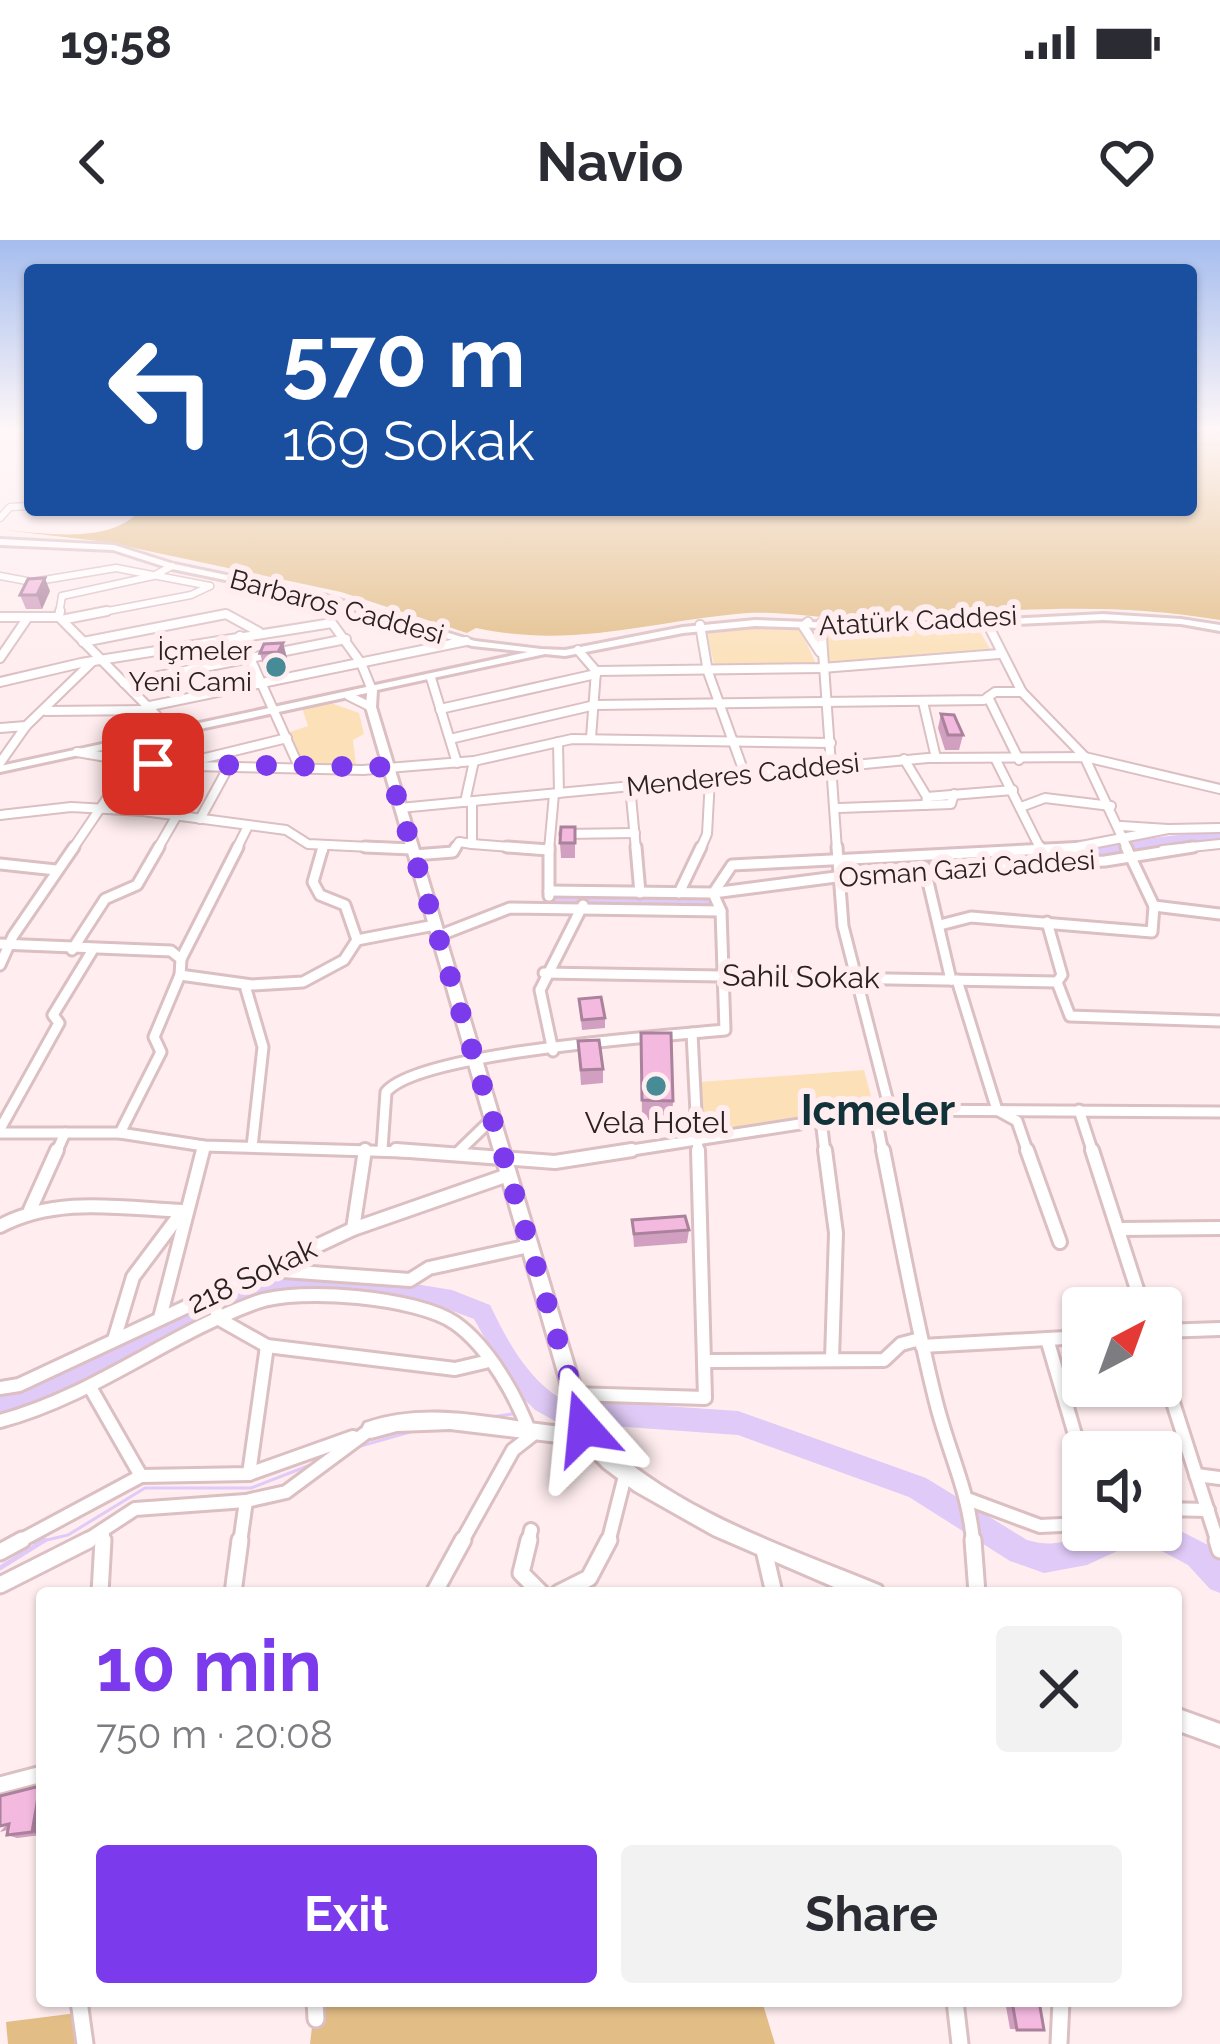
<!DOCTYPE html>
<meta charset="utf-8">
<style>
body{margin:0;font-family:Raleway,sans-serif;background:#f2f2f3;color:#2b2b33;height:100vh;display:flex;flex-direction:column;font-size:45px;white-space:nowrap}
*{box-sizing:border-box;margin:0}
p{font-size:39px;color:#7c7c81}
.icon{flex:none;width:66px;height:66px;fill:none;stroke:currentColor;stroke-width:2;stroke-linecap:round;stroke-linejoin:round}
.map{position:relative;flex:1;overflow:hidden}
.panel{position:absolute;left:36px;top:1347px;width:1146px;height:420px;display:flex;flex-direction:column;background:#fff;border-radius:12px;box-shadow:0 3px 9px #0004}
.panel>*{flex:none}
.top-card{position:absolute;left:24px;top:24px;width:1173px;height:252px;border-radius:12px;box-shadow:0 3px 9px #0004;background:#1a4fa0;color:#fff;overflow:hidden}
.needle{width:78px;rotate:41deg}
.buttons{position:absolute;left:1062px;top:1047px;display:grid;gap:24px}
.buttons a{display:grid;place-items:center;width:120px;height:120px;border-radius:12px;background:#fff;box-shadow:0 3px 9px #0004;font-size:60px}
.pin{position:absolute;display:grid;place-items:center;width:102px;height:102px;color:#fff;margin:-51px;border-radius:24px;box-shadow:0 6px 18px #0006}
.me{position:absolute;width:132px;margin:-66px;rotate:342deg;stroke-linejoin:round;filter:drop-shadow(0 0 9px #0008)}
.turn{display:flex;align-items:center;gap:42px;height:252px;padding:0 60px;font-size:54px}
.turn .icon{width:156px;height:156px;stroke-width:2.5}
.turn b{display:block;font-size:84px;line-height:102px}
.round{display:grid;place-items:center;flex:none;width:126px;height:126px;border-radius:12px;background:#f2f2f3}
.head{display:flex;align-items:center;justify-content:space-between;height:204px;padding:0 60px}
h1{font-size:72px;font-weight:700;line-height:90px;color:#7c3aed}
.button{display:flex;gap:24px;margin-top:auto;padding:24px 60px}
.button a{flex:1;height:138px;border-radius:12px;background:#7c3aed;color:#fff;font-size:48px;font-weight:700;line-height:138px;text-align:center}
.button a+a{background:#f2f2f3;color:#2b2b33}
.status{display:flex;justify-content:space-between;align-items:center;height:84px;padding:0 60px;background:#fff;direction:ltr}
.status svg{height:33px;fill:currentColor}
header{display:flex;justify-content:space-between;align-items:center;height:156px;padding:0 60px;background:#fff;font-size:54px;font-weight:700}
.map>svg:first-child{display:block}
.green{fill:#fce0b7}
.forest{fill:#e2bd86}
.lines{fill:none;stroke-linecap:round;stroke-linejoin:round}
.stream-far1{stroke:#e0caf7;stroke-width:3}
.stream{stroke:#e0caf7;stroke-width:4.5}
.river{fill:#e0caf7;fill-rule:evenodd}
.street-far4-casing{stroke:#dbbfc2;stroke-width:9}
.street-far3-casing{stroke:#dbbfc2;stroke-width:12}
.street-far2-casing{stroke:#dbbfc2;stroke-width:15}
.street-far1-casing{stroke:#dbbfc2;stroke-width:18}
.street-casing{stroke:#dbbfc2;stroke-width:21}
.secondary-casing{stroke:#dbbfc2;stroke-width:6}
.street-far4{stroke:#fff;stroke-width:6}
.street-far3{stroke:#fff;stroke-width:8}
.street-far2{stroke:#fff;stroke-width:9}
.street-far1{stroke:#fff;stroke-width:12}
.street{stroke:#fff;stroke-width:15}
.secondary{fill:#fff;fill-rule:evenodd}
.wall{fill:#d19fc0}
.shaded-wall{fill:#aa829c}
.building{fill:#f3b9df;stroke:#aa829c;stroke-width:3}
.route{stroke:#7c3aed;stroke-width:21;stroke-dasharray:0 37.8}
.poi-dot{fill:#468b96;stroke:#ffedef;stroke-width:4.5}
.labels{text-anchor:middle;stroke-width:12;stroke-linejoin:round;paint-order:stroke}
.far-street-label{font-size:27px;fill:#2c2122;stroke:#ffedef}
.far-poi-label{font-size:27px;fill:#2c2122;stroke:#ffedef;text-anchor:end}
.street-label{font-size:30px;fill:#2c2122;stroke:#ffedef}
.poi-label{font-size:30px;fill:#2c2122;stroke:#ffedef}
.district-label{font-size:42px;font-weight:bold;fill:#103238;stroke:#ffedef}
</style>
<div class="status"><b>19:58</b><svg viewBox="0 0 49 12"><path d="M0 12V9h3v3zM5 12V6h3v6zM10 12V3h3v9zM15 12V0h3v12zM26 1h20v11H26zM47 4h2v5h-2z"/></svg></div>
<header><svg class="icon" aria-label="back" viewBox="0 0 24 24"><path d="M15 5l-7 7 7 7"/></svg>Navio<svg class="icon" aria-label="heart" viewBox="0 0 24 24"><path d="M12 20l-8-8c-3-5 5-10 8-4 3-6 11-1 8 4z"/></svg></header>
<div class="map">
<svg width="1220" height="1804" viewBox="0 0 1220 1804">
<rect width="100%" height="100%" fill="#ffedef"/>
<g class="green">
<path d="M975,383L990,409L827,424L828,390L894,391Z"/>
<path d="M756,385L800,388L816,424H714L706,390Z"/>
<path d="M331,463L359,473L364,494L353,500L356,526L302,525L290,492L308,486L302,468Z"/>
<path d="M864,830L873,864L703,894L700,842Z"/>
</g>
<g class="forest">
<path d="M1191,189H1220V380C1092,358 983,374 856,378C820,379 783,371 747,373C650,381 574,409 476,388L467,393L341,352L106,302L4,290C45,293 111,305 140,270H1191Z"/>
<path d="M315,1761H762L775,1804H310Z"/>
<path d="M77,1773L85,1804H8L6,1782Z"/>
</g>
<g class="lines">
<g class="stream-far1">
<path d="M537,1169L551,1167"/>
<path d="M491,1177L512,1174"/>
<path d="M357,1207L417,1190"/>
<path d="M34,1303L68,1295L145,1248H251L318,1222"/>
</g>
<path class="stream" d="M0,1328L45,1300"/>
<g class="river">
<path d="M1220,590V600L1113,613L1083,622L940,623L858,631L850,626L858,621L940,613L1082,612L1111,603Z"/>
<path d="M557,653L711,657L720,663L711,669L551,662V654Z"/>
<path d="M317,1028L452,1050L490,1065C507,1100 526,1137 561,1159L738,1171L926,1238L1027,1300C1060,1310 1072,1296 1102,1290C1120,1286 1143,1290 1161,1290V1281L1208,1305L1220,1319V1353L1210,1349L1188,1325L1141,1300L1087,1325L1044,1333L1010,1321L909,1257L738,1195L557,1182L535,1170L513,1148L474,1079L450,1070L317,1048L264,1055L46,1162L0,1175V1151L33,1143L252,1039Z"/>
</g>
<defs>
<g id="street-far4">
<path d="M0,278L10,267L30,266"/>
<path d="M0,336L32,342L116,328L210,346"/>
<path d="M62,356L153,336L172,326"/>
<path d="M59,374L62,356"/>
<path d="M92,374L191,355L210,346"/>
</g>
<g id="street-far3">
<path d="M60,371L59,377L162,481L182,490"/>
<path d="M0,377H59"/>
<path d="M66,379L107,371"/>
<path d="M985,379L1022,452L1085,517"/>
<path d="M808,382L803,386L820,412"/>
<path d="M821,383L837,610"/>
<path d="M700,385L708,432L745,535"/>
<path d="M240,396L300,529"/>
<path d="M83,402L226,374L259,392"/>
<path d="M578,410L596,431L591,498"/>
<path d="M0,418L26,380"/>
<path d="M596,431L822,428L999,414"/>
<path d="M431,438L457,523"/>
<path d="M0,442L81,423L332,383L361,423L372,450"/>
<path d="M124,443L346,399"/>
<path d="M349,456L371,467"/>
<path d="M988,457L1019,520"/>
<path d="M923,462L936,518"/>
<path d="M150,466L466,401"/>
<path d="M440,469L596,434"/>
<path d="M46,471L152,470"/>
<path d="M0,488L26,486"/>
<path d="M450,499L595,465L984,460L995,452H1022"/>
<path d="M558,502L559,553"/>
<path d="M77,512L153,525L363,530L474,521L572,499L831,503"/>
<path d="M1085,518L1128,610"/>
<path d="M904,519L927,557"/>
<path d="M996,520L1041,610"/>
<path d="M0,523L26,486L91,423"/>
<path d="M185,523L287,498"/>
<path d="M630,546L636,610"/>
<path d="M465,562L474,521"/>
<path d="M926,565L927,557L1013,550"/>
<path d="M1021,567L1045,558L1111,566"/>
<path d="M400,568L928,518L1085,517L1220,549"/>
<path d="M839,568L951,564L954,554"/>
<path d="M0,575L71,567L143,571L286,590L308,604L412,609"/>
<path d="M200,579L228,528"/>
<path d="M1121,586L1168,589"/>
<path d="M564,594L635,593"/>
<path d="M472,604L546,610"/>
<path d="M72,610L133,520"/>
<path d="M157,610L176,577"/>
<path d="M236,610L248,586"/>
<path d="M323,610L324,605"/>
<path d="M454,610L459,602L472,604V562"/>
<path d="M549,610L554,554"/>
<path d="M700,610L707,594L710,539"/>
<path d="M1061,610L1168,589L1220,588"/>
<path d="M1163,610L1220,604"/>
</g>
<g id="street-far2">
<path d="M323,607L313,642L320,655L345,665L357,700"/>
<path d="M365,607L412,609"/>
<path d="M507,607L549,610"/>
<path d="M549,607V656"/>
<path d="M636,607L640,653"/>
<path d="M837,607L843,686L890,870"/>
<path d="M1040,607L1042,611"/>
<path d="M414,615L453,612L456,607"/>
<path d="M0,624L56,630"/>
<path d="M925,629L951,740"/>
<path d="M549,651L713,653L859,634L1105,621L1193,607"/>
<path d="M714,652L732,625L1087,607"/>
<path d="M679,653L701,607"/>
<path d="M1154,666L1220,674"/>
<path d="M1047,682L1062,735L1057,742L1070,776L1220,781"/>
<path d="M940,685L971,677L1152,692L1154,666L1126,607"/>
<path d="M438,696L510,668L721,671L713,653"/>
<path d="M0,704L171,711L181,719L180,735L252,745L303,742L344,720L357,700L435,685"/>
<path d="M72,710L105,659L137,645L159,607"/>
<path d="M181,719L238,607"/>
<path d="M0,725L13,696L74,607"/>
<path d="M544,733L1057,742"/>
<path d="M957,740L997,870L1017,881L1028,913"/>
<path d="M246,749L263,807L252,907"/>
<path d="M692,793L698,913"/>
<path d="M553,811L540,750L583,665"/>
<path d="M1079,870L1093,913"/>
<path d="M875,872L883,913"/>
<path d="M821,880L825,913"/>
<path d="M0,889L59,783L53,775L92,711"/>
<path d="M0,893H120L204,906L436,913"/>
<path d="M120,893L161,812L154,797L180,735"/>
<path d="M382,909L386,852C419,812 664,796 725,790L721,671"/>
<path d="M56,913L65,893"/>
<path d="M202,913L204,906"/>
<path d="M457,913L492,879"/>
<path d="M613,913L890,870L1220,872"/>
</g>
<g id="street-far1">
<path d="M396,910L555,922L632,910"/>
<path d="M825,910L836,993L832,1119"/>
<path d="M883,910C900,994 915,1079 936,1162C948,1211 970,1254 973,1303"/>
<path d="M1027,910L1060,1002"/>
<path d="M1092,910L1143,1068"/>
<path d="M30,970L57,910"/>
<path d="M0,986C56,956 121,968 183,971"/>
<path d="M353,989L365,910"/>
<path d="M1120,989L1220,988"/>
<path d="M270,1030L410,1040L429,1028L529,1006"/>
<path d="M208,1056L221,1080L267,1106L455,1129L485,1122"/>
<path d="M160,1078L203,910"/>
<path d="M1161,1091L1220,1089"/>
<path d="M1047,1099L1083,1222"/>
<path d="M114,1100L133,1037L181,973"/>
<path d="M922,1106L1083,1097"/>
<path d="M708,1121L884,1120L901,1104L920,1099"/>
<path d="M1161,1125L1218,1303"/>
<path d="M90,1147L141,1236"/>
<path d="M0,1148L19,1145L353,989L508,935"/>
<path d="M572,1154L705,1158L698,910"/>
<path d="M0,1181C94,1156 168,1094 257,1062C300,1047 417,1057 455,1083C489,1107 517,1157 531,1196L513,1210L461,1303"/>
<path d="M249,1234L267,1106"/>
<path d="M1196,1235L1220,1238"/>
<path d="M141,1236L249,1234L353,1197"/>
<path d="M970,1260L1040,1286L1083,1284"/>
<path d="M1161,1269L1208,1270"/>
<path d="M16,1303L141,1236"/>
<path d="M83,1303L135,1269L246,1261L286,1252L371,1189"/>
<path d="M102,1303L103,1293"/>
<path d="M240,1303L246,1261"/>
<path d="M528,1303L531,1290"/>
<path d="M608,1303L624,1240"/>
</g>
<g id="street">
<path d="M529,1300L521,1333L541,1353"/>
<path d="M973,1300L977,1353"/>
<path d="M1217,1300L1220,1310"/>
<path d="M764,1310L774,1353"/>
<path d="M0,1312L22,1300"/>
<path d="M0,1345L89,1300"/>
<path d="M100,1353L103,1300"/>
<path d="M233,1353L240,1300"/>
<path d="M434,1353L463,1300"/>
<path d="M559,1353L589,1338L609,1300"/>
<path d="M0,1545L42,1534"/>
<path d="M79,1761L85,1804"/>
<path d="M315,1761L316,1779"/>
<path d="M955,1761L960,1804"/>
<path d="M1059,1804L1061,1761"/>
</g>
<g id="secondary">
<path d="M0,299L114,305L174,324L327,356L475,401L541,409L565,410L683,387L755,380L891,385L1103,374L1181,379L1220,385V391L1181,384L1103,380L891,390L755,386L683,393L565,416L545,414L377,450L376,467L594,1192C672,1270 781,1305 881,1346L884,1353H848L713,1295L635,1251L603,1227L582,1205L450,1189L397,1191L371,1198L365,1195L362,1189L365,1183C434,1159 504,1183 574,1188L366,467L367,453L0,532V526L528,412L472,406L322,360L172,329L113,310L0,305Z"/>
<path d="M1176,1468L1220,1484V1506L1176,1490Z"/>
</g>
</defs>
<use href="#street-far4" class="street-far4-casing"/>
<use href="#street-far3" class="street-far3-casing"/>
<use href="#street-far2" class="street-far2-casing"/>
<use href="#street-far1" class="street-far1-casing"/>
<use href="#street" class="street-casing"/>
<use href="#secondary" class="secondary-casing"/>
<use href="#street-far4" class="street-far4"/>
<use href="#street-far3" class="street-far3"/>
<use href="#street-far2" class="street-far2"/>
<use href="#street-far1" class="street-far1"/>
<use href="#street" class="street"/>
<use href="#secondary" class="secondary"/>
</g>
<g class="wall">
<path d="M50,351L42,369H26L20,355Z"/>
<path d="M283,403L288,422L283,430L265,432L260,413Z"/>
<path d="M941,474L963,495L959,510H945L938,488Z"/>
<path d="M575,587V618H561L560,603Z"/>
<path d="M579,759L605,778V788L582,790Z"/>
<path d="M641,793L673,861L672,880H642Z"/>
<path d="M578,801L603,829V843L581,845Z"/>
<path d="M632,980L689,990L687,1003L634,1007Z"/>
<path d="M40,1546L42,1547L41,1595L17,1598L7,1595L8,1590L0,1592Z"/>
<path d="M1005,1761H1039L1044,1790L1010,1789Z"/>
</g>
<g class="shaded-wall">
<path d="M45,338L50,351L42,369L37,355Z"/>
<path d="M283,403L288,422L283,430L278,412Z"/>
<path d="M40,1546L42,1547L41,1595L32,1592Z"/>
</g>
<g class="building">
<path d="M45,338L37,355H20L28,339Z"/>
<path d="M283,403L278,412L260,413L264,404Z"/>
<path d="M941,474L954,475L963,495H948Z"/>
<path d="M561,587H575V603H560Z"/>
<path d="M601,757L605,778L582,780L579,759Z"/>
<path d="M641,793H671L673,861L642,860Z"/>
<path d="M599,800L603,829L581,830L578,801Z"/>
<path d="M685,976L689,990L634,994L632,980Z"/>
<path d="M40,1546L32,1592L7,1595L9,1584L0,1586V1556Z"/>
<path d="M1012,1761H1039L1044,1790H1017Z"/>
</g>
<linearGradient id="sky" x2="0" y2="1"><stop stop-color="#a5bdee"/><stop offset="0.43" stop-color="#fff7f8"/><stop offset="1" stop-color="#fff7f8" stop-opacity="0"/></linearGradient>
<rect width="1220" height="442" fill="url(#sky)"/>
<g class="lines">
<path class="route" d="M153,524L388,527L584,1188"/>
</g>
<g class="poi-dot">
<circle cx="276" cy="427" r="12"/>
<circle cx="656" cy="846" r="12"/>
</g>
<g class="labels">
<g class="far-street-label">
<text transform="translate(337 367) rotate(15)" y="9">Barbaros Caddesi</text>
<text transform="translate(918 381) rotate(-3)" y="9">Atatürk Caddesi</text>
<text transform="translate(743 535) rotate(-6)" y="9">Menderes Caddesi</text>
<text transform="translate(967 629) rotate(-4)" y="9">Osman Gazi Caddesi</text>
</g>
<g class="far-poi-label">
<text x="252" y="420">İçmeler<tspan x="252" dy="31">Yeni Cami</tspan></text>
</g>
<g class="street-label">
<text transform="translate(801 737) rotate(1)" y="10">Sahil Sokak</text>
<text transform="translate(252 1036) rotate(-25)" y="10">218 Sokak</text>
</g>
<g class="poi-label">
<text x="656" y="893">Vela Hotel</text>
</g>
<g class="district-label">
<text x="878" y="885">Icmeler</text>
</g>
</g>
</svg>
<div class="buttons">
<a><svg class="needle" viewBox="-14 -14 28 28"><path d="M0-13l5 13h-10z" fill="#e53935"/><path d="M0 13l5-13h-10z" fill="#7c7c81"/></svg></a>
<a><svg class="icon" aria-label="sound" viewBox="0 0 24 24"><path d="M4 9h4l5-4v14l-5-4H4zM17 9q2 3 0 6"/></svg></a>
</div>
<div class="pin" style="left:153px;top:524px;background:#d93025"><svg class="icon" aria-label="arrive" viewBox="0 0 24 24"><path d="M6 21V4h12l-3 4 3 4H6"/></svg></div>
<svg class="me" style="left:584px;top:1188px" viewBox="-20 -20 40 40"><path d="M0-17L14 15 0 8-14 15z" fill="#7c3aed" stroke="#fff" stroke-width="4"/></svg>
<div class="top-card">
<div class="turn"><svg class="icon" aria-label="left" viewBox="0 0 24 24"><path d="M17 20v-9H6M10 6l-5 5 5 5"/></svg><div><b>570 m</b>169 Sokak</div></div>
</div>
<section class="panel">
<div class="head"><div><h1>10 min</h1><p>750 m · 20:08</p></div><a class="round"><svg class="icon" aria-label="close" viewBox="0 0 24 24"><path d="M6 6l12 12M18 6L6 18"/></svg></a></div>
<div class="button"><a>Exit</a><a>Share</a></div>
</section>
</div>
